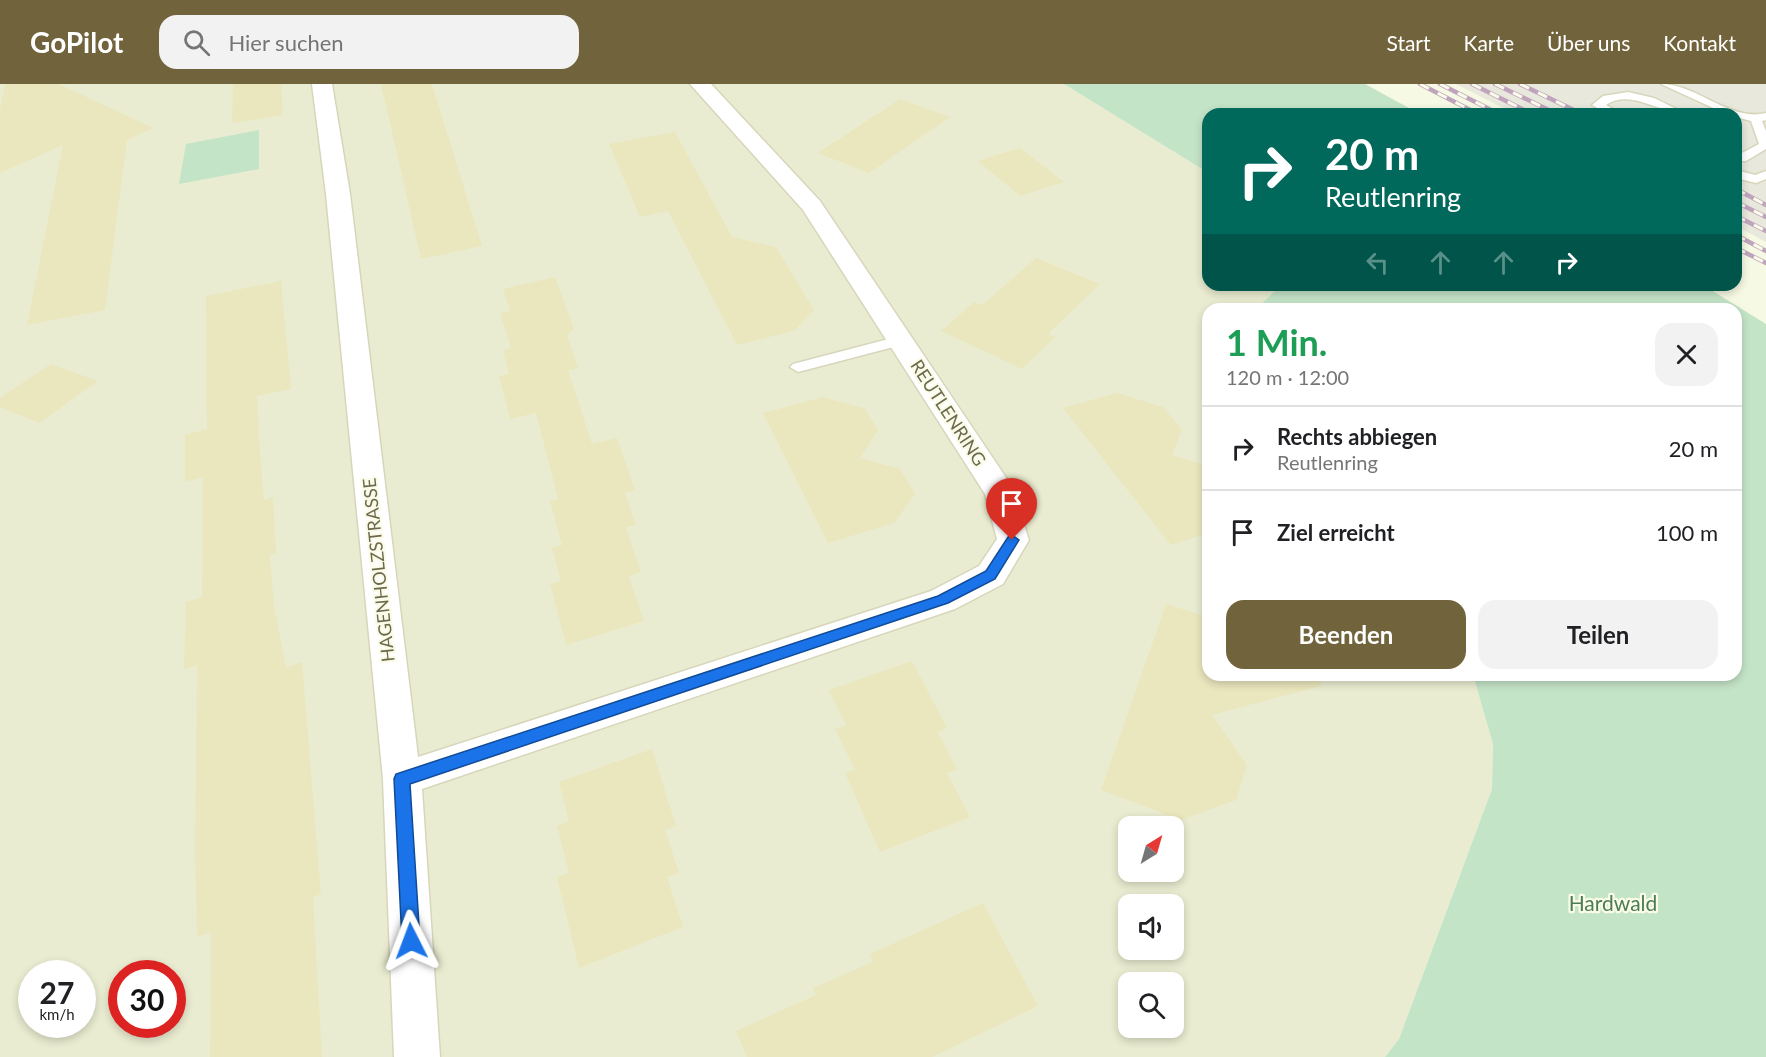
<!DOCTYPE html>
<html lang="de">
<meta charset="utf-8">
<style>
body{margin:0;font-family:Lato,sans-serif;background:#f2f2f2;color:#202124;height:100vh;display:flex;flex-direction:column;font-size:22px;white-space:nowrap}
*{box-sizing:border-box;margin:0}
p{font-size:20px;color:#757577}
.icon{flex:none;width:33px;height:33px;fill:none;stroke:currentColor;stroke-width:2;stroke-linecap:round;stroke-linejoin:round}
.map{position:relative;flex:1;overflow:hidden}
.sheet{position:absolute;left:1202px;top:219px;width:540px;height:378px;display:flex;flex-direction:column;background:#fff;border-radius:18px;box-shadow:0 3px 9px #0003}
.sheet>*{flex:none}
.hud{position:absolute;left:1202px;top:24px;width:540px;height:183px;border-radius:18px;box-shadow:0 3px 9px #0003;background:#00695c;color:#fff;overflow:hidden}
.needle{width:39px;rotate:37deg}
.buttons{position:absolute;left:1118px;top:732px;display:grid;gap:12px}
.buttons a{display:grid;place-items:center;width:66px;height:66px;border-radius:12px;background:#fff;box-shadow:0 3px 9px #0003;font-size:30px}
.speed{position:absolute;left:18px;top:876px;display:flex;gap:12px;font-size:30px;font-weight:700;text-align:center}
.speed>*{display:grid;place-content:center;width:78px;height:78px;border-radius:50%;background:#fff;box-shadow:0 3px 9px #0003;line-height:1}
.speed small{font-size:15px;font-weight:400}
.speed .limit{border:9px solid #d22;background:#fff;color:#111}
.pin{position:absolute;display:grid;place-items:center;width:51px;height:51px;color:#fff;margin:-62px -26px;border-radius:50% 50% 50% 0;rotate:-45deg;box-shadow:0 0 6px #0007}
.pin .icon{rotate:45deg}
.me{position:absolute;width:66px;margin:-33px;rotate:357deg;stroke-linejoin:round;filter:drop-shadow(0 0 4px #0008)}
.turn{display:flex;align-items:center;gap:21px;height:126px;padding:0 24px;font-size:27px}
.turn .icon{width:78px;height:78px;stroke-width:2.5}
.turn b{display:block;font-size:42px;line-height:51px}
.lanes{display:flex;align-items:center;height:57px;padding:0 24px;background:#0003;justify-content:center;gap:30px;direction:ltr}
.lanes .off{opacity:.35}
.round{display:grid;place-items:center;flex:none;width:63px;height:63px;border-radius:18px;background:#f2f2f2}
.head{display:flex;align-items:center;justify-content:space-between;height:102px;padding:0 24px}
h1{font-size:36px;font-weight:700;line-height:45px;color:#1e9e55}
.primary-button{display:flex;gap:12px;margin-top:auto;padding:12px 24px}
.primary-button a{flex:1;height:69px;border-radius:18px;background:#71633b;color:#fff;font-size:24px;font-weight:700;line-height:69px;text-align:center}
.primary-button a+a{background:#f2f2f2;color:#202124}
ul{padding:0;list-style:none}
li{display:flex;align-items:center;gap:18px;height:84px;padding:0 24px;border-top:2px solid #e0e0e0}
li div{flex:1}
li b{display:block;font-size:22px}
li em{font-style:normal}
header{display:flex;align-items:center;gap:36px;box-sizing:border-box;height:84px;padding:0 30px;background:#71633b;color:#fff}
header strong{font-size:28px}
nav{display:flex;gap:33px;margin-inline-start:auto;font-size:21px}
.search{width:420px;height:54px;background:#f2f2f2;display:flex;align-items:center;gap:15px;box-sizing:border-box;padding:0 21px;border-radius:18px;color:#757577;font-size:22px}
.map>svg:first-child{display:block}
.residential{fill:#eaecd1;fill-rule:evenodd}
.industrial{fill:#e8e8dd}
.green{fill:#c4e4c7}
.building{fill:#eae7be}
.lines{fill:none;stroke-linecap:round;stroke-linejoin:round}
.lane-casing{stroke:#d7d6bb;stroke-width:3}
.street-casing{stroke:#d7d6bb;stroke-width:3}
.lane{fill:#fff;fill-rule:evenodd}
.street{fill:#fff;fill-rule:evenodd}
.rail-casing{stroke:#c0a4be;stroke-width:4.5}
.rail{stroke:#fafce9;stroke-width:3;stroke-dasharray:10;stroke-linecap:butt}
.route{fill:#1a73e8;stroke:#114b97;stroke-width:1.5}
.labels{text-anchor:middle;stroke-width:4.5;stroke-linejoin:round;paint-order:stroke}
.street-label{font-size:18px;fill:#6d694d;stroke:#fafce9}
.near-park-label{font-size:21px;fill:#4c7c57;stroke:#fafce9}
</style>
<header>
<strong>GoPilot</strong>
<div class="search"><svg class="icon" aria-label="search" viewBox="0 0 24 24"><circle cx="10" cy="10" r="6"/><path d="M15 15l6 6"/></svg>Hier suchen</div>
<nav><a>Start</a><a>Karte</a><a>Über uns</a><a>Kontakt</a></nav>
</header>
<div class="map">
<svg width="1766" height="973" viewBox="0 0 1766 973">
<rect width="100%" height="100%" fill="#f6f9e3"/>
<path class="residential" d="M0,0H1064L1207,88L1208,201H1281L1256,225H1208V591H1473L1493,660L1492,705L1399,955L1385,973H0ZM1128,742H1173V788H1128ZM1128,820H1173V866H1128ZM32,890H82V940H32ZM122,890H172V940H122ZM1128,898H1173V944H1128Z"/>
<path class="industrial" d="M1456,0H1766V158L1736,142V30H1515Z"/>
<g class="green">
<path d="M1064,0H1365L1420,30H1208L1207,88Z"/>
<path d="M259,46V85L179,100L186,60Z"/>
<path d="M1281,201H1703L1766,240V973H1385L1399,955L1492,705L1493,660L1473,591H1736V225H1256Z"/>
</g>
<g class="building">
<path d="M5,0H59L153,44L127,56L105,226L27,241L63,61L0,89V26Z"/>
<path d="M233,0H281L283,31L232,39Z"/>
<path d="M381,0H432L482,162L421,175Z"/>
<path d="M900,15L950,33L869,89L818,69Z"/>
<path d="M675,48L732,153L776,163L814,226L794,247L737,261L668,127L640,133L609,60Z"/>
<path d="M1020,64L1064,98L1020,112L978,77Z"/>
<path d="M1036,174L1100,200L1048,250L1055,253L1022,285L941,247L974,218L982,221Z"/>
<path d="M555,193L574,245L567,251L578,284L568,286L592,360L617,354L635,406L625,409L636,441L626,443L641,488L629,492L644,537L566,561L550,500L561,497L552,464L562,461L550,417L558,415L536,329L510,335L499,292L509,290L503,266L511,264L500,229L510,227L503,205Z"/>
<path d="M281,197L291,305L257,312L259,355L264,416L273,413L276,469L270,471L274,522L286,583L302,578L321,810L313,813L322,973H210L211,848L197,853L195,768L197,581L184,585L186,518L202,513L203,393L185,398V351L207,345L206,212Z"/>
<path d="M51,280L98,297L39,339L0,323V314Z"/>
<path d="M1117,309L1163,323L1182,346L1172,371L1208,382V449L1171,461L1063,324Z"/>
<path d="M823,313L864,324L878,346L860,374L900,385L915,410L894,439L828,459L763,329Z"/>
<path d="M1166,520L1208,533V591H1319L1321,602L1212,631L1247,681L1236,716L1181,736L1101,706Z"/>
<path d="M912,577L947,644L938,648L957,686L947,689L970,733L880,768L845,689L855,686L835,645L846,641L829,606Z"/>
<path d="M652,665L676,742L665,746L679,789L667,793L683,843L579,884L557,793L569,789L557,742L569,737L559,698Z"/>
<path d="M983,819L1038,922L932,973H747L736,947L816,911L813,904L873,878L870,870Z"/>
</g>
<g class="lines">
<defs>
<g id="lane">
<path d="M1661,0C1697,0 1730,38 1766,29V36L1762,37L1766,47V65L1746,77H1738V71L1759,60L1751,37L1736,33V30L1724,29Z"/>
<path d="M1628,8L1654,14L1687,30C1660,30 1631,4 1606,21L1622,30H1607L1592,21L1603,12Z"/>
<path d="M1736,86L1755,91L1766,87V95L1756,99L1736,94Z"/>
<path d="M900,252L907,257L905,260L798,288L790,283L793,280Z"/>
</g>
<path id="street" d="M312,0H332L350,110L418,673L931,507L979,482L997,455L985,410L803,126L690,0H711L820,117L1011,401L1029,456L1003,500L955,525L422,705L440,973H394L383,695L326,110Z"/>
</defs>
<use href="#lane" class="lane-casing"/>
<use href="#street" class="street-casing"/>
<use href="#lane" class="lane"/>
<use href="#street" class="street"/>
<defs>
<g id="rail">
<path d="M1420,0L1478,30"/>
<path d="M1440,0L1499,30"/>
<path d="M1472,0L1532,30"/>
<path d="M1495,0L1557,30"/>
<path d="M1520,0L1582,30"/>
<path d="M1736,105L1766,121"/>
<path d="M1736,118L1766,133"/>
<path d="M1736,132L1766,147"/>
<path d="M1736,151L1766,167"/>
<path d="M1736,164L1766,179"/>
</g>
</defs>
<use href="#rail" class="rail-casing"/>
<use href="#rail" class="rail"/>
</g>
<path class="route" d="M1012,451L1019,456L995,495L948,519L410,700L420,857L417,863L411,866L404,863L402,857L394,695L396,690L938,512L986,487L1008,453Z"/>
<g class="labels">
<g class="street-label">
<text transform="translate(948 329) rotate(57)" y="6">REUTLENRING</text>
<text transform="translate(379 486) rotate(-96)" y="6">HAGENHOLZSTRASSE</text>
</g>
<g class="near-park-label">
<text x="1613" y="827">Hardwald</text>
</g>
</g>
</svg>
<div class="buttons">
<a><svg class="needle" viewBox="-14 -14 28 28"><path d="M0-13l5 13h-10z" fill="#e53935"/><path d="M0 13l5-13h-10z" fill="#757577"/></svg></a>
<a><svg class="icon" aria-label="sound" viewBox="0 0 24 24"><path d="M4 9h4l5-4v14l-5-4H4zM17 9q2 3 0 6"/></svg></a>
<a><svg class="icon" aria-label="search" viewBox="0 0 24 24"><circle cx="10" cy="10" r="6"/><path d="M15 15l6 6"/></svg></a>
</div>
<div class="speed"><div>27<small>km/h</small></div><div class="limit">30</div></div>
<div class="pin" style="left:1012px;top:456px;background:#d93025"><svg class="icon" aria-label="arrive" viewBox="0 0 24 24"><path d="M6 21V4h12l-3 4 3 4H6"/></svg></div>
<svg class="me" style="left:411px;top:857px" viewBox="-20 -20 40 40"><path d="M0-17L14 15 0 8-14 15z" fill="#1a73e8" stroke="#fff" stroke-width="4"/></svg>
<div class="hud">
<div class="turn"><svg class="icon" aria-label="right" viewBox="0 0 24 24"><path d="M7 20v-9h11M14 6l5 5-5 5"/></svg><div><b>20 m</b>Reutlenring</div></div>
<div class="lanes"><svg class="icon off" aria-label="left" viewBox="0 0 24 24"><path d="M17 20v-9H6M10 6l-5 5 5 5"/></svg><svg class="icon off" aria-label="ahead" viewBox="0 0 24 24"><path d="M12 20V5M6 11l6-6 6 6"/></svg><svg class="icon off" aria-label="ahead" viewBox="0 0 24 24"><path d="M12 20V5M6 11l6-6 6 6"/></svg><svg class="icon" aria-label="right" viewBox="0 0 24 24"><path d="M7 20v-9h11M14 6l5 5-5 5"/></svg></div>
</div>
<section class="sheet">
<div class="head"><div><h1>1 Min.</h1><p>120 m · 12:00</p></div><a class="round"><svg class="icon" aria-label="close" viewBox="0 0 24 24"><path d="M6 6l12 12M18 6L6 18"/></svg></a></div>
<ul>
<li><svg class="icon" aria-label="right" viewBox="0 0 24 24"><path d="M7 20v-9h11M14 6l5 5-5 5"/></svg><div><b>Rechts abbiegen</b><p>Reutlenring</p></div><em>20 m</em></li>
<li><svg class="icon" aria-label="arrive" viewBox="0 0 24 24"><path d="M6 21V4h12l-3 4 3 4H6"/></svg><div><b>Ziel erreicht</b></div><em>100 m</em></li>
</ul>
<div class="primary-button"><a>Beenden</a><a>Teilen</a></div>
</section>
</div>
